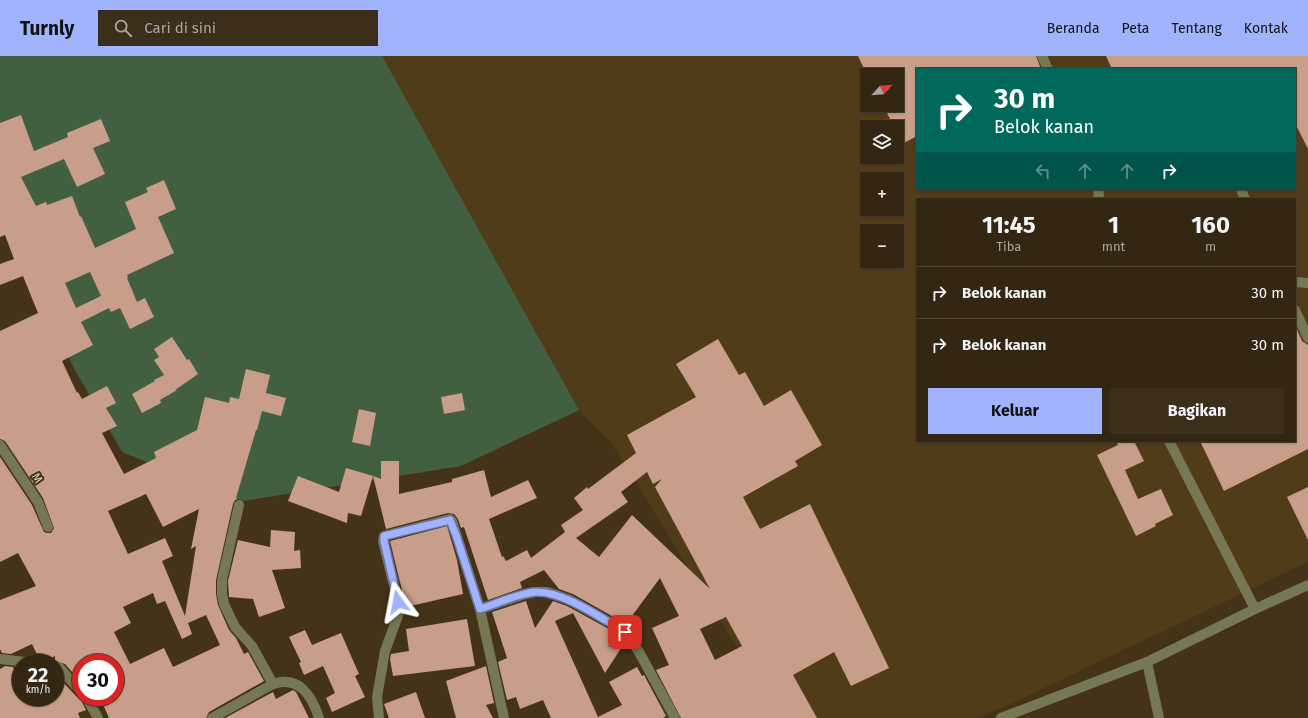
<!DOCTYPE html>
<html lang="id">
<meta charset="utf-8">
<style>
body{margin:0;font-family:"Fira Sans",sans-serif;background:#3b2e1b;color:#f1f3f6;height:100vh;display:flex;flex-direction:column;font-size:15px;white-space:nowrap}
*{box-sizing:border-box;margin:0}
p{font-size:13px;color:#a9a59f}
.icon{flex:none;width:22px;height:22px;fill:none;stroke:currentColor;stroke-width:2;stroke-linecap:round;stroke-linejoin:round}
.map{position:relative;flex:1;overflow:hidden}
.sheet{position:absolute;left:916px;top:142px;width:380px;height:244px;display:flex;flex-direction:column;background:#332612;border-radius:0px;box-shadow:0 1px 3px #0004,0 0 0 1px #4e4332}
.sheet>*{flex:none}
.banner{position:absolute;left:916px;top:12px;width:380px;height:122px;border-radius:0px;box-shadow:0 1px 3px #0004,0 0 0 1px #4e4332;background:#00695c;color:#fff;overflow:hidden}
.needle{width:26px;rotate:64deg}
.buttons{position:absolute;left:860px;top:12px;display:grid;gap:8px}
.buttons a{display:grid;place-items:center;width:44px;height:44px;border-radius:0px;background:#332612;box-shadow:0 1px 3px #0004,0 0 0 1px #4e4332;font-size:20px}
.speed{position:absolute;left:12px;top:598px;display:flex;gap:8px;font-size:20px;font-weight:700;text-align:center}
.speed>*{display:grid;place-content:center;width:52px;height:52px;border-radius:50%;background:#332612;box-shadow:0 1px 3px #0004,0 0 0 1px #4e4332;line-height:1}
.speed small{font-size:10px;font-weight:400}
.speed .limit{border:6px solid #d22;background:#fff;color:#111}
.pin{position:absolute;display:grid;place-items:center;width:34px;height:34px;color:#fff;margin:-17px;border-radius:8px;box-shadow:0 2px 6px #0006}
.me{position:absolute;width:44px;margin:-22px;rotate:347deg;stroke-linejoin:round;filter:drop-shadow(0 0 3px #0008)}
.turn{display:flex;align-items:center;gap:14px;height:84px;padding:0 12px;font-size:18px}
.turn .icon{width:52px;height:52px;stroke-width:2.5}
.turn b{display:block;font-size:28px;line-height:34px}
.lanes{display:flex;align-items:center;height:38px;padding:0 12px;background:#0003;justify-content:center;gap:20px;direction:ltr}
.lanes .off{opacity:.35}
.eta{display:flex;justify-content:space-evenly;align-items:center;height:68px;text-align:center}
.eta b{font-size:24px;font-weight:700;line-height:28px}
.cta{display:flex;gap:8px;margin-top:auto;padding:8px 12px}
.cta a{flex:1;height:46px;border-radius:0px;background:#a1b3fd;color:#111;font-size:16px;font-weight:700;line-height:46px;text-align:center}
.cta a+a{background:#3b2e1b;color:#f1f3f6}
ul{padding:0;list-style:none}
li{display:flex;align-items:center;gap:12px;height:52px;padding:0 12px;border-top:1px solid #4e4332}
li div{flex:1}
li b{display:block;font-size:15px}
li em{font-style:normal}
header{display:flex;align-items:center;gap:24px;box-sizing:border-box;height:56px;padding:0 20px;background:#a1b3fd;color:#111}
header strong{font-size:19px}
nav{display:flex;gap:22px;margin-inline-start:auto;font-size:14px}
.search{width:280px;height:36px;background:#3b2e1b;display:flex;align-items:center;gap:10px;box-sizing:border-box;padding:0 14px;border-radius:0px;color:#a9a59f;font-size:15px}
.map>svg:first-child{display:block}
.built{fill:#513c1a;fill-rule:evenodd}
.water{fill:#435f41}
.building{fill:#c89d8a;fill-rule:evenodd}
.lines{fill:none;stroke-linecap:round;stroke-linejoin:round}
.minor{stroke:#767853;stroke-width:10}
.route-casing{stroke:#6974a4;stroke-width:10}
.route{stroke:#a1b3fd;stroke-width:7}
.labels{text-anchor:middle;stroke-width:4;stroke-linejoin:round;paint-order:stroke}
.street-label{font-size:12px;fill:#dcd2c2;stroke:#443318}
</style>
<header>
<strong>Turnly</strong>
<div class="search"><svg class="icon" aria-label="search" viewBox="0 0 24 24"><circle cx="10" cy="10" r="6"/><path d="M15 15l6 6"/></svg>Cari di sini</div>
<nav><a>Beranda</a><a>Peta</a><a>Tentang</a><a>Kontak</a></nav>
</header>
<div class="map">
<svg width="1308" height="662" viewBox="0 0 1308 662">
<rect width="100%" height="100%" fill="#443318"/>
<path class="built" d="M381,0H1308V506L1006,650L976,662H780L613,388L579,354ZM917,13H1295V133H917ZM867,19H897V49H867ZM867,71H897V101H867ZM867,123H897V153H867ZM917,143H1295V385H917ZM867,175H897V205H867Z"/>
<path class="water" d="M0,0H382L579,354L461,410L243,445L122,396L75,314L0,164Z"/>
<g class="building">
<path d="M858,0H1036L1041,13H917V80L902,88L897,77V71H894L883,49H897V19H867Z"/>
<path d="M1106,0H1308V93L1295,67V13H1112Z"/>
<path d="M21,59L34,95L68,81L67,77L101,63L110,85L93,92L105,118L77,131L64,103L21,121L36,150L46,146L47,149L72,140L80,161L81,160L95,192L136,173L125,146L148,136L146,132L164,124L176,153L158,161L174,197L127,219L128,222H127L137,246L145,242L154,261L130,273L120,252L111,256L109,252L81,266L93,289L62,305L77,337L78,336L82,343L107,330L116,347L106,352L117,370L102,377L124,418L156,402L154,396L197,374L205,341L229,347L230,341L239,343L246,313L270,319L266,337L286,342L281,360L262,355L257,374H256L236,442L238,443L235,444L233,448L216,524V538L218,549L229,574L236,582L244,598L248,596L264,625L209,656L206,662H109L102,646L98,648L93,641H115V607H81V626L65,608L55,605V600L41,607L32,588L11,598L2,597L0,593V544L36,530L18,497L0,506V401L32,449L44,476L47,477H51L54,472L43,442L5,385L0,383V275L38,257L23,220L0,229V208L14,203L5,179L0,181V67ZM90,216L101,240L76,252L65,227ZM146,438L163,471L199,453L191,493L196,490L185,560L162,505L173,500L165,482L128,498L108,455ZM153,537L157,548L165,545L182,583L192,578L188,567L206,559L220,589L173,611L164,592L130,608L114,576L131,567L123,551Z"/>
<path d="M1295,269L1302,285L1308,289V393L1224,435L1200,385H1295Z"/>
<path d="M172,281L187,304L189,303L198,318L175,334H177L160,344L161,347L142,357L132,338L155,325L154,324L164,319L154,304L159,301L154,293Z"/>
<path d="M718,283L739,319L745,316L764,350L791,334L822,389L795,405L798,410L743,441L760,473L810,448L889,612L851,630L834,596L793,619L817,662H681L656,614L669,609L652,572L679,560L660,522L626,568L573,538L559,533L544,514L520,526L522,532L488,544L464,471L461,472L458,463L454,458L448,457L386,473L373,420L381,423V405H399V438L452,426V423L484,414L491,441L528,424L537,442L489,463L502,501L503,500L506,505L527,494L531,502L565,476L561,469L583,454L574,442L587,431L588,433L636,397L627,379L696,341L676,308ZM647,416L653,428L662,423L655,431L710,533L632,459L599,501L576,482L628,446L621,436ZM726,561L742,590L715,604L700,573Z"/>
<path d="M462,337L465,354L444,358L441,341Z"/>
<path d="M359,353L376,357L370,390L352,386Z"/>
<path d="M1116,385H1134L1144,405L1125,414L1138,443L1161,433L1173,459L1155,468L1156,470L1136,480L1097,399L1118,389Z"/>
<path d="M346,412L373,420L361,460L348,457L347,467L288,445L298,420L339,436Z"/>
<path d="M1308,431V484L1287,441Z"/>
<path d="M447,470L457,504L463,538L406,551L390,485Z"/>
<path d="M271,474L295,476L294,495L300,494L301,512L272,514L285,552L259,561L253,543L229,541L228,525L238,484L270,491Z"/>
<path d="M526,545L535,572L553,545L567,550L618,578L608,591L623,584L625,586L605,617L573,557L555,565L598,661L622,649L609,626L637,611L642,620L644,619L666,660L663,662H551L543,644L520,653L516,641L507,644L498,606L507,602L492,556Z"/>
<path d="M467,563L475,610L393,620L390,603L391,598L409,595L406,573Z"/>
<path d="M305,574L312,589L341,577L359,618L355,620L365,641L332,656L326,642L335,637L323,610L304,619L299,607L301,606L289,581Z"/>
<path d="M5,610L13,611L21,626V641H55V618L76,640L80,642L86,654L78,657L80,662H0V613Z"/>
<path d="M486,610L494,647L486,649L493,662H456L446,625Z"/>
<path d="M293,634L296,636L309,662H225L273,636L276,643Z"/>
<path d="M416,636L425,662H389L384,648Z"/>
</g>
<g class="lines">
<g class="minor">
<path d="M1042,0L1048,13"/>
<path d="M1241,133L1245,143"/>
<path d="M1097,143L1099,140L1098,133"/>
<path d="M1295,226L1308,227"/>
<path d="M1295,254L1308,282"/>
<path d="M1169,385L1255,553"/>
<path d="M0,389L38,446L48,471"/>
<path d="M239,449L222,524V538L224,548L235,571L252,590L273,628"/>
<path d="M480,553L525,538L535,536H547L570,544L625,575L639,596L675,662"/>
<path d="M0,603L34,607"/>
<path d="M1147,606L1159,662"/>
<path d="M55,611L60,612L81,636"/>
<path d="M86,641L98,662"/>
<path d="M212,662L273,628C299,619 312,640 319,662"/>
<path d="M379,662L377,641L385,595L400,554L383,485L384,480L450,463L452,465L480,553L504,662"/>
<path d="M1001,662L1147,606L1255,553L1308,529"/>
</g>
</g>
<g class="lines">
<defs>
<path id="route" d="M398,546L384,485V480L450,464L456,479L480,553C497,548 518,537 536,536C563,535 601,562 625,576"/>
</defs>
<use href="#route" class="route-casing"/>
<use href="#route" class="route"/>
</g>
<g class="labels">
<g class="street-label">
<text transform="translate(37 422) rotate(58)" y="4">M</text>
</g>
</g>
</svg>
<div class="buttons">
<a><svg class="needle" viewBox="-14 -14 28 28"><path d="M0-13l5 13h-10z" fill="#e53935"/><path d="M0 13l5-13h-10z" fill="#a9a59f"/></svg></a>
<a><svg class="icon" aria-label="layers" viewBox="0 0 24 24"><path d="M12 4l9 5-9 5-9-5zM3 14l9 5 9-5"/></svg></a>
<a>+</a>
<a>−</a>
</div>
<div class="speed"><div>22<small>km/h</small></div><div class="limit">30</div></div>
<div class="pin" style="left:625px;top:576px;background:#d93025"><svg class="icon" aria-label="arrive" viewBox="0 0 24 24"><path d="M6 21V4h12l-3 4 3 4H6"/></svg></div>
<svg class="me" style="left:398px;top:546px" viewBox="-20 -20 40 40"><path d="M0-17L14 15 0 8-14 15z" fill="#a1b3fd" stroke="#fff" stroke-width="4"/></svg>
<div class="banner">
<div class="turn"><svg class="icon" aria-label="right" viewBox="0 0 24 24"><path d="M7 20v-9h11M14 6l5 5-5 5"/></svg><div><b>30 m</b>Belok kanan</div></div>
<div class="lanes"><svg class="icon off" aria-label="left" viewBox="0 0 24 24"><path d="M17 20v-9H6M10 6l-5 5 5 5"/></svg><svg class="icon off" aria-label="ahead" viewBox="0 0 24 24"><path d="M12 20V5M6 11l6-6 6 6"/></svg><svg class="icon off" aria-label="ahead" viewBox="0 0 24 24"><path d="M12 20V5M6 11l6-6 6 6"/></svg><svg class="icon" aria-label="right" viewBox="0 0 24 24"><path d="M7 20v-9h11M14 6l5 5-5 5"/></svg></div>
</div>
<section class="sheet">
<div class="eta">
<div><b>11:45</b><p>Tiba</p></div>
<div><b>1</b><p>mnt</p></div>
<div><b>160</b><p>m</p></div>
</div>
<ul>
<li><svg class="icon" aria-label="right" viewBox="0 0 24 24"><path d="M7 20v-9h11M14 6l5 5-5 5"/></svg><div><b>Belok kanan</b></div><em>30 m</em></li>
<li><svg class="icon" aria-label="right" viewBox="0 0 24 24"><path d="M7 20v-9h11M14 6l5 5-5 5"/></svg><div><b>Belok kanan</b></div><em>30 m</em></li>
</ul>
<div class="cta"><a>Keluar</a><a>Bagikan</a></div>
</section>
</div>
